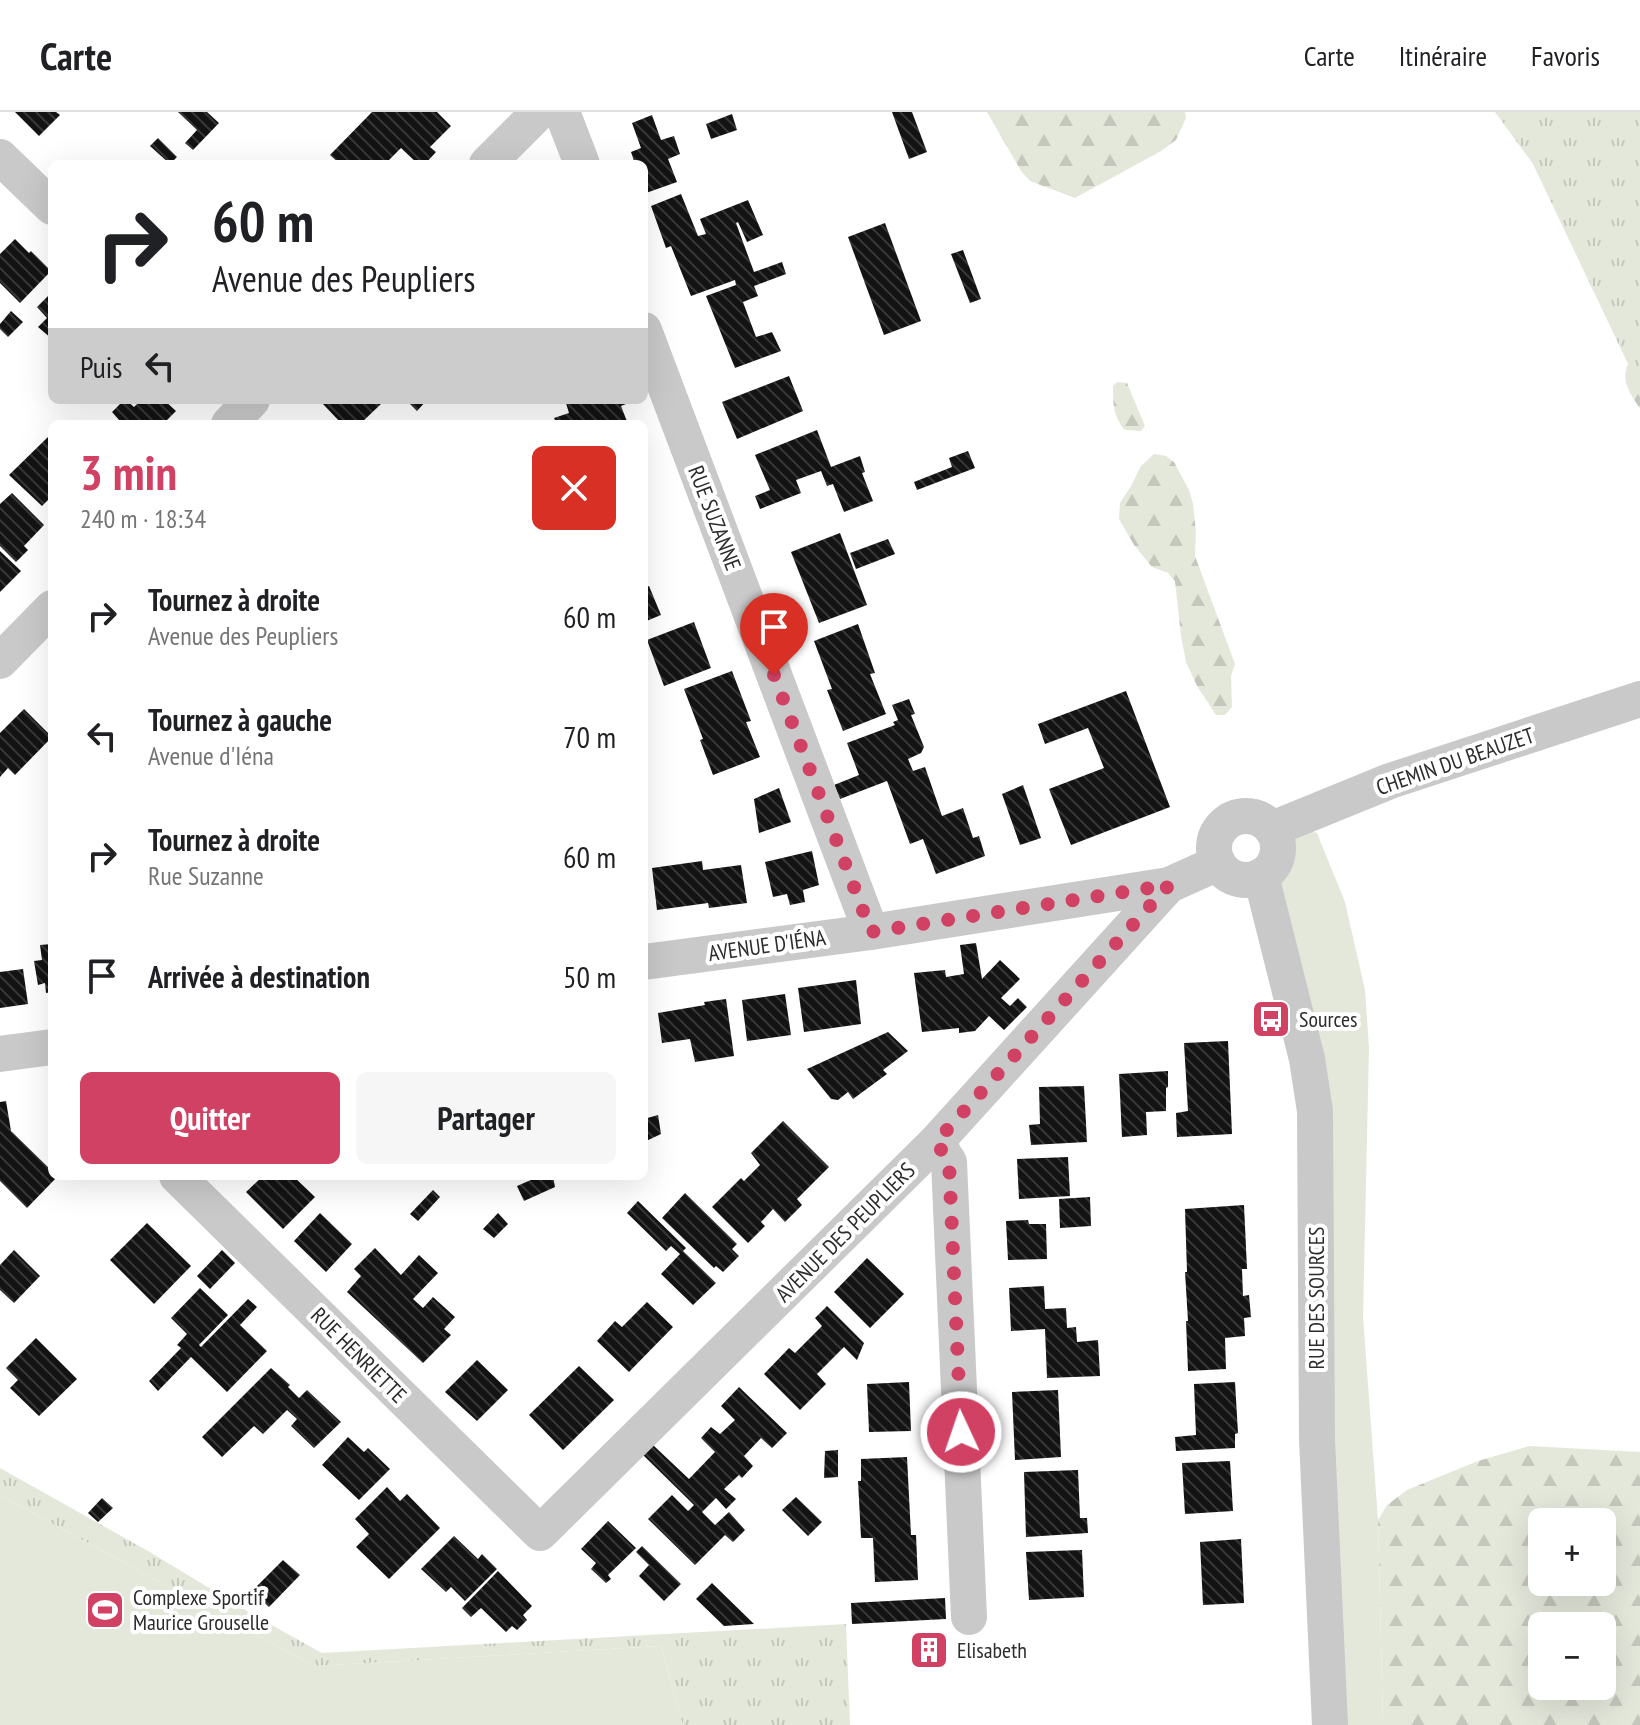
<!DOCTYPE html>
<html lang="fr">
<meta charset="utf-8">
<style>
body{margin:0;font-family:"PT Sans Narrow",sans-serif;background:#f6f6f6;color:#202124;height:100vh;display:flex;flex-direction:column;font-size:30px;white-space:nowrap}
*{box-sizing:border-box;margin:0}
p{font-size:26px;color:#757577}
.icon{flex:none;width:44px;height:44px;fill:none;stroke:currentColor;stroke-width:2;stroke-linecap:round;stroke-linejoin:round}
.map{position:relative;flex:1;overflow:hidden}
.sheet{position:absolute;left:48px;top:308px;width:600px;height:760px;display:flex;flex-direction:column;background:#fff;border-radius:12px;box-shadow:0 8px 32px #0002}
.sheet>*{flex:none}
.hud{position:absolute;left:48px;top:48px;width:600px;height:244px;border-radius:12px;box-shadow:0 8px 32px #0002;background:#fff;color:#202124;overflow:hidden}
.fabs{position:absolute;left:1528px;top:1396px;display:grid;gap:16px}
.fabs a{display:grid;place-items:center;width:88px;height:88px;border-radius:12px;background:#fff;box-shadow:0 8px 32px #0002;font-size:40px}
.pin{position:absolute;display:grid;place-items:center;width:68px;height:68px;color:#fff;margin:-82px -34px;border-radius:50% 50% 50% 0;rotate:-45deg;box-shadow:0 0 8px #0007}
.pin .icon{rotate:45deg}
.me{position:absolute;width:88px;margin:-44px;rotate:357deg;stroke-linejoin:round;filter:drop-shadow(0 0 6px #0008)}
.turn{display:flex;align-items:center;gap:28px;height:168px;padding:0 32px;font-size:36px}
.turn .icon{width:104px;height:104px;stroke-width:2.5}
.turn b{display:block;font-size:56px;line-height:68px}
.then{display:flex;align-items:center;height:76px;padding:0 32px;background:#0003;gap:16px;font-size:30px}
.round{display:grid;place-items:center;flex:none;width:84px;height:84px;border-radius:12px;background:#f6f6f6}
.head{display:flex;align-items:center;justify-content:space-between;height:136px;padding:0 32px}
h1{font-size:48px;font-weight:700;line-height:60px;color:#d04163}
.action{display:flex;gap:16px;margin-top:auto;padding:16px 32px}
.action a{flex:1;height:92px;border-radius:12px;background:#d04163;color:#fff;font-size:32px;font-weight:700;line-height:92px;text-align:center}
.action a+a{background:#f6f6f6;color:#202124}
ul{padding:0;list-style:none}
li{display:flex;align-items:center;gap:24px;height:120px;padding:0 32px}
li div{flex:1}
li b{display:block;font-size:30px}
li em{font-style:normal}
header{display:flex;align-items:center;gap:48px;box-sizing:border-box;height:112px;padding:0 40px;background:#fff;border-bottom:2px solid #e0e0e0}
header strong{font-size:38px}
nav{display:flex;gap:44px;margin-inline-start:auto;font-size:28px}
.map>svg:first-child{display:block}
.green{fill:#e4e8db}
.forest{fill:url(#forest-firs);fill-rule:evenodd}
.park{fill:url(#park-tufts)}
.building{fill:url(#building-back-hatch)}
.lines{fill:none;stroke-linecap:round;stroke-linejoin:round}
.minor{stroke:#c9c9c9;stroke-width:36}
.route{stroke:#d04163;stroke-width:14;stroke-dasharray:0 25.2}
.labels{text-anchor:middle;stroke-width:8;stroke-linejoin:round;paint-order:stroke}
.street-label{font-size:22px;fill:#2c2c2c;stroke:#fff}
.poi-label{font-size:22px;fill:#2c2c2c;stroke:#fff;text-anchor:start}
</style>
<header>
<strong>Carte</strong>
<nav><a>Carte</a><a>Itinéraire</a><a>Favoris</a></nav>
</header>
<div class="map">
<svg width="1640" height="1613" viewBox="0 0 1640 1613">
<defs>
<pattern id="forest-firs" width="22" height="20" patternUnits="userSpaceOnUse" patternTransform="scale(2)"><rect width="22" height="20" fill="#e4e8db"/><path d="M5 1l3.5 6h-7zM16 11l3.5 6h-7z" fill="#c4c7bc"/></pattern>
<pattern id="park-tufts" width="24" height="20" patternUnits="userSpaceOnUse" patternTransform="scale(2)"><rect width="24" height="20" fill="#e4e8db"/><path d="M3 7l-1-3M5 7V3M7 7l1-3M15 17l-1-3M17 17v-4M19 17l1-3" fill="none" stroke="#c4c7bc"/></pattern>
<pattern id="building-back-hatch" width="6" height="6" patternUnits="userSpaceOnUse" patternTransform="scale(2)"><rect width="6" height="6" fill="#131313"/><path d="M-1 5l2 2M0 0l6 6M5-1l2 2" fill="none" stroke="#363636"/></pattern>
</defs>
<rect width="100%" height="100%" fill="#fff"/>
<g class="green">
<path d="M1304,717L1317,721L1345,790L1365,878L1369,936L1363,1205L1378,1408L1383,1613H1346L1280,756C1283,738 1289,728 1304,717Z"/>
<path d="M0,1383L314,1554L661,1534L683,1613H0Z"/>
</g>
<g class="forest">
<path d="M987,0H1185L1186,6L1176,28L1161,39L1075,86L1030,69L1021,59Z"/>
<path d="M1640,243V297C1628,277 1619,268 1631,245Z"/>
<path d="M1117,270L1127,271L1145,314L1141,319L1125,318C1113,305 1113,291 1113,274Z"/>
<path d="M1154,342L1166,344L1174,350L1189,378L1193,392L1196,420L1195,444L1235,552L1231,564L1232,595L1225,603H1216L1197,574L1186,550L1181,524L1175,469L1168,461L1152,455L1134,433L1119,407L1120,391L1131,374L1141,354Z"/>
<path d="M1529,1334L1640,1340V1613H1383L1378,1408L1387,1393L1407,1378L1478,1349ZM1602,1410V1470H1542V1410ZM1602,1514V1574H1542V1514Z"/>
</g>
<g class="park">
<path d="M1495,0H1640V277L1533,52Z"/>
<path d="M0,1356L148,1439L259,1506L322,1541L846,1512L850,1613H683L661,1534L314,1554L0,1383Z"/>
</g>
<g class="building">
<path d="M15,0H56L60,3L39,24Z"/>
<path d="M178,0H207L219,11L193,38L185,31L197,18Z"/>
<path d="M372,0H437L451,14L430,35L436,40L425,52H418L401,36L385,52H340L330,43Z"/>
<path d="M892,0H912L927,40L909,47Z"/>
<path d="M732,2L737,18L711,27L706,12Z"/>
<path d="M652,3L661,28L674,24L680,42L668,47L677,70L646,81L644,75V52H635L631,40L641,36L632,11Z"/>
<path d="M158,26L177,45L170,52L150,34Z"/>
<path d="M681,82L698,124L706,122L700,107L748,88L763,123L747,130L738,110L736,111L754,160L782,150L786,162L754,174L758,184L743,190L756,225L772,220L781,239L735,256L706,184L736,173L735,168L691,184L671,134L666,136L651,94Z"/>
<path d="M885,111L921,209L884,223L848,125Z"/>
<path d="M15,127L29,141L31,139L51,159L20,191L0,171V142Z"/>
<path d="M963,138L981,187L970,191L951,142Z"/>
<path d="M52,180V227L38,215L47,206L37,195Z"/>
<path d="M11,199L23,210L8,225L0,217V212Z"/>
<path d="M789,264L803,299L737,327L722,290Z"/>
<path d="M124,288H126L134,295L141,288H164L176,299L165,310L167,312H118L120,309L112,300Z"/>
<path d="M325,288H377L381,292L360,312H342L322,291Z"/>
<path d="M406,288H427L417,299Z"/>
<path d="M565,288H625L626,292L621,294L628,312H557L554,306L569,301Z"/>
<path d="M817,318L831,355L860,344L865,360L862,361L873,389L844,400L833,372L827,374L821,359L796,368L801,381L760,397L755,384L770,378L755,343Z"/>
<path d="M49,324L52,326V384L42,394L9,363Z"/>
<path d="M968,339L975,356L917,378L914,370L952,355L949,346Z"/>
<path d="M12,381L44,413L24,434L28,438L16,450L0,434V392Z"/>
<path d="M840,421L867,493L819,511L791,440Z"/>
<path d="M888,427L895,442L856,457L850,441Z"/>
<path d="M0,439L21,459L0,480Z"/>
<path d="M649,474L661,503L644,510V476Z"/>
<path d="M694,510L711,556L664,574L647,528Z"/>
<path d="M858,512L875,561L870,562L886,602L843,619L827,578L832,577L814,529Z"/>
<path d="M732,559L751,609L746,610L760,645L713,663L700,628L703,627L684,577Z"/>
<path d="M1126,579L1170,695L1071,733L1049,677L1104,656L1088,616L1045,632L1038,612Z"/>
<path d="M909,587L915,602L911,603L924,635L921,641L908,647L913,659L925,655L942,704L963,696L973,726L979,724L985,744L936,762L923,727L910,732L887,669L840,687L834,673L859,663L847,631L895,613L893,610L898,608L892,593Z"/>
<path d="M24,597L52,625L15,663L8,656L0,665V621Z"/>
<path d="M1023,673L1041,726L1020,733L1002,682Z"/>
<path d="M779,676L791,710L759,721L754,687Z"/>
<path d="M812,739L819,773L803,778L805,790L790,793L787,782L773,785L765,750Z"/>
<path d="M702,749L703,758L741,753L747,791L709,796L708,791L657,798L652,756Z"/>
<path d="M976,831L982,867L1000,848L1020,867L1001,886L1010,894L1018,886L1027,895L1004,918L989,904L975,919L959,921V916L922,920L914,861L945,858L946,865L964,862L960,833Z"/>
<path d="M52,832V880L46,881L45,871L38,873L34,849L42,848L40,833Z"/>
<path d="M23,857L28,892L0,896V860Z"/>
<path d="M856,868L861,912L804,920L798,876Z"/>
<path d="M785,882L791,923L747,929L742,888Z"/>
<path d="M726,887L734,944L695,950L690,927L662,931L658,901L705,893L704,890Z"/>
<path d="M888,920L908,939L883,958L887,962L853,987L848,980L838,988L831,987L807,957Z"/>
<path d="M1228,929L1232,1022L1177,1025L1176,1001L1188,999L1184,931Z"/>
<path d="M1168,959V975L1166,976V999L1146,1000L1147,1023L1122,1025L1119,962Z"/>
<path d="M1084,974L1087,1030L1031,1033L1029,1013L1040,1012L1039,975Z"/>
<path d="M6,989L11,1019L52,1059V1064H58L27,1096L0,1069V990Z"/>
<path d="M658,1003L661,1022L644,1030V1007Z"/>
<path d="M783,1009L829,1055L797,1087L802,1093L785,1110L773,1097L761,1110L765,1114L748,1131L712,1095L741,1066L744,1069L760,1053L751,1041Z"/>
<path d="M1068,1045L1070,1084L1019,1087L1017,1047Z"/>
<path d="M263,1064H293L315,1085L283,1117L246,1080Z"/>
<path d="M540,1064H553L555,1075L524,1089L517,1074Z"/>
<path d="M433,1078L440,1085L418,1109L410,1102Z"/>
<path d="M685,1081L737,1132L732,1137L739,1144L723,1160L716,1154L714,1156L662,1106Z"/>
<path d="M1090,1085L1091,1114L1060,1116L1059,1087Z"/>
<path d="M638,1089L686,1136L683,1139L716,1171L693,1193L661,1162L680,1142L671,1134L666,1139L627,1101Z"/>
<path d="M1244,1093L1247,1157H1242L1243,1184L1249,1183L1251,1205L1244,1206L1245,1224L1225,1226L1226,1257L1188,1259L1186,1209H1188L1185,1160H1187L1185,1097Z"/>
<path d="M320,1101L352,1132L326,1160L294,1129Z"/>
<path d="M498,1101L508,1112L494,1126L483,1117Z"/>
<path d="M1028,1108L1029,1112H1046L1047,1147L1008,1148L1006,1109Z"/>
<path d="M147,1111L191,1154L154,1192L110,1148Z"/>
<path d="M375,1136L401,1163L419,1143L438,1161L413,1187L423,1196L433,1185L455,1205L444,1217L451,1223L423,1251L347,1180L361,1164L354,1157Z"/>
<path d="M14,1138L40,1164L14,1191L0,1178V1153Z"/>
<path d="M222,1138L235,1151L210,1177L197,1164Z"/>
<path d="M867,1146L904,1182L870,1216L834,1180Z"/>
<path d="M1044,1174L1045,1197L1066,1196L1067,1216L1076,1215L1077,1230L1098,1228L1100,1264L1047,1266L1045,1217L1011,1219L1009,1176Z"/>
<path d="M200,1176L228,1203L199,1233L201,1235L248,1187L257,1195L240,1213L267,1239L227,1280L191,1245L158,1279L149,1269L181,1236L177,1233L187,1222L171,1206Z"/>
<path d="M647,1190L673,1215L629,1260L597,1229L615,1209L622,1215Z"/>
<path d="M827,1194L864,1231L857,1248L844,1235L817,1262L826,1272L800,1298L764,1262L789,1236L795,1241L822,1214L815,1206Z"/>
<path d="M36,1226L77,1267L39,1304L10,1276L18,1268L6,1256Z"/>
<path d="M477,1248L508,1278L477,1309L445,1280Z"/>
<path d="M579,1254L614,1288L563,1338L529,1303Z"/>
<path d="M271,1256L290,1273L288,1275L299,1286L307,1278L341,1310L314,1336L291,1314L297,1307L287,1298L263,1322L254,1314L222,1345L202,1325Z"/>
<path d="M909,1270L911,1319L869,1320L867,1272Z"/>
<path d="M1235,1270L1238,1321L1235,1322V1336L1176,1339L1175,1325L1196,1323L1194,1272Z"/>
<path d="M739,1275L787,1321L772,1336L761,1326L744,1344L753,1354L742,1366L739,1363L724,1377L736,1387L726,1397L716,1386L702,1400L715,1413L729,1400L745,1418L733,1430L725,1423L695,1453L648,1407L672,1383L688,1399L694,1393L643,1343L653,1333L689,1367L715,1340L701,1326L711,1315L720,1322L735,1308L721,1294Z"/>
<path d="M1058,1278L1061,1345L1015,1348L1012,1280Z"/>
<path d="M348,1325L364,1340L368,1336L390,1357L359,1388L322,1353Z"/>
<path d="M838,1338V1365L824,1366L825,1339Z"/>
<path d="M907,1345L911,1423H916L918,1468L875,1470L873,1426H861L858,1369H861V1347Z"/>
<path d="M1230,1349L1233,1399L1185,1402L1182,1351Z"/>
<path d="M1078,1358L1080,1406H1087L1088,1421L1026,1425L1024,1360Z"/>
<path d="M387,1375L400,1389L407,1382L440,1416L389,1467L356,1435L369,1422L355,1407Z"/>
<path d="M796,1385L822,1410L808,1424L782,1398Z"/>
<path d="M102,1386L113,1396L98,1410L88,1401Z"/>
<path d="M608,1409L636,1436L608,1463L611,1467L606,1471L591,1457L596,1451L581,1437Z"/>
<path d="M454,1424L478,1447L482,1442L497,1457L465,1489L451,1475L446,1480L421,1457Z"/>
<path d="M1241,1427L1244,1491L1203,1493L1200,1430Z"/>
<path d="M642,1434L681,1472L664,1489L639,1464L649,1453L636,1440Z"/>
<path d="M1082,1438L1084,1485L1029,1488L1026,1440Z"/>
<path d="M283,1448L300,1463L269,1495L252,1479Z"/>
<path d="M498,1459L532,1494L523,1503L527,1508L517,1518L512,1514L506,1520L481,1496L471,1505L462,1496Z"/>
<path d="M712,1471L754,1512L724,1514L696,1487Z"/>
<path d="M945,1486L946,1507L852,1512L851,1491Z"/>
<path d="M941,1527V1548L917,1549L916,1529Z"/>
</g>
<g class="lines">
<g class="minor">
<path d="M562,0L582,52"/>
<path d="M0,45L52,95"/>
<path d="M487,52L539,0"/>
<path d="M644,218L871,820"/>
<path d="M229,312L252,288"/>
<path d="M0,549L52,496"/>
<circle cx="1246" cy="736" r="32"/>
<path d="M1272,717L1390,669L1640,587"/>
<path d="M1261,764L1307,947L1315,999L1317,1327L1330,1613"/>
<path d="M644,850L871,820L1169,773L1218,751"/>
<path d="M0,942L52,935"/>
<path d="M936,1030L949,1050L969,1505"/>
<path d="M177,1064L540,1421L936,1030L1169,773"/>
</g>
</g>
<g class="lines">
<path class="route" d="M774,563L871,820L1169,773L936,1030L949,1050L961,1320"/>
</g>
<defs>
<symbol id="bus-square" viewBox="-11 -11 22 22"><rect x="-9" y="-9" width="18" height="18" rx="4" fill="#d04163" stroke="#fff"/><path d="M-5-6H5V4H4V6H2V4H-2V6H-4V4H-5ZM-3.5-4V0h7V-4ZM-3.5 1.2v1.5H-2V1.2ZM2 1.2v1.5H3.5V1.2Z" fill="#fff"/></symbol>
<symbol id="stadium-square" viewBox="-11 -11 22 22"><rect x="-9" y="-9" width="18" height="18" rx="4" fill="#d04163" stroke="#fff"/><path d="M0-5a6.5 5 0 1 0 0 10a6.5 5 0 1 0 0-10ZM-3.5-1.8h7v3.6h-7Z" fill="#fff"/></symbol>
<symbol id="building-square" viewBox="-11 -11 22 22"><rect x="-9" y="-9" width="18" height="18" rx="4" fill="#d04163" stroke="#fff"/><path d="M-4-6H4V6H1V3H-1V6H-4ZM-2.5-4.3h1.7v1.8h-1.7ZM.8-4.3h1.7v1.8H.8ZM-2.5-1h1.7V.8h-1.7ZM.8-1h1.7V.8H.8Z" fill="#fff"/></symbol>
</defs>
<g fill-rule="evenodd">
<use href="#bus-square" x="1249" y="885" width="44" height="44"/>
<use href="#stadium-square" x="83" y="1476" width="44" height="44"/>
<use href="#building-square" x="907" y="1516" width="44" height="44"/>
</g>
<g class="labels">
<g class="street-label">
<text transform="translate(715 406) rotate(69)" y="8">RUE SUZANNE</text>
<text transform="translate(1455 649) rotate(-19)" y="8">CHEMIN DU BEAUZET</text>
<text transform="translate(767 833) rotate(-8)" y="8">AVENUE D'IÉNA</text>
<text transform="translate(845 1120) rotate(-45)" y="8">AVENUE DES PEUPLIERS</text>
<text transform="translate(1316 1186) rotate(-90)" y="8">RUE DES SOURCES</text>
<text transform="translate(359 1243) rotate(45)" y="8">RUE HENRIETTE</text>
</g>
<g class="poi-label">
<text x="1299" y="915">Sources</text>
<text x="133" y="1493">Complexe Sportif<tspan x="133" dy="25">Maurice Grouselle</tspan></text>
<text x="957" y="1546">Elisabeth</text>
</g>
</g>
</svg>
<div class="fabs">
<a>+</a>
<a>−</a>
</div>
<div class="pin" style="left:774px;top:563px;background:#d93025"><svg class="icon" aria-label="arrive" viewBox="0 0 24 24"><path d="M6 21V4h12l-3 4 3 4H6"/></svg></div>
<svg class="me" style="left:961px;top:1320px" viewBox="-20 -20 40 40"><circle r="17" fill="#d04163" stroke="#fff" stroke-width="3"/><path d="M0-11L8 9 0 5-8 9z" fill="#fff"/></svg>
<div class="hud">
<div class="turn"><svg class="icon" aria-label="right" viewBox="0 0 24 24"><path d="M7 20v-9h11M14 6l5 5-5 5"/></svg><div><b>60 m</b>Avenue des Peupliers</div></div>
<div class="then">Puis<svg class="icon" aria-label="left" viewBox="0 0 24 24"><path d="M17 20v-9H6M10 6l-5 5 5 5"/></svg></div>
</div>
<section class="sheet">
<div class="head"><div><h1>3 min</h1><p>240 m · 18:34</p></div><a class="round" style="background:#d93025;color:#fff"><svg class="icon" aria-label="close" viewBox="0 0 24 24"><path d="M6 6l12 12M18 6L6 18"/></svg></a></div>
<ul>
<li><svg class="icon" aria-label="right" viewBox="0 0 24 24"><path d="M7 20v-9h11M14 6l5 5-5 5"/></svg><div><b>Tournez à droite</b><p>Avenue des Peupliers</p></div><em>60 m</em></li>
<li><svg class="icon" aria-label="left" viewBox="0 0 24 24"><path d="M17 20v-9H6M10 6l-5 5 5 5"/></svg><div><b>Tournez à gauche</b><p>Avenue d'Iéna</p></div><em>70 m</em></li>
<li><svg class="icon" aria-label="right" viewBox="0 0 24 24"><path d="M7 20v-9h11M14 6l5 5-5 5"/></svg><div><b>Tournez à droite</b><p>Rue Suzanne</p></div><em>60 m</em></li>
<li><svg class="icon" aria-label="arrive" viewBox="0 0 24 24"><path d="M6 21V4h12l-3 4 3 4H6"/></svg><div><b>Arrivée à destination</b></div><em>50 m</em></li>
</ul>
<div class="action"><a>Quitter</a><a>Partager</a></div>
</section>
</div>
